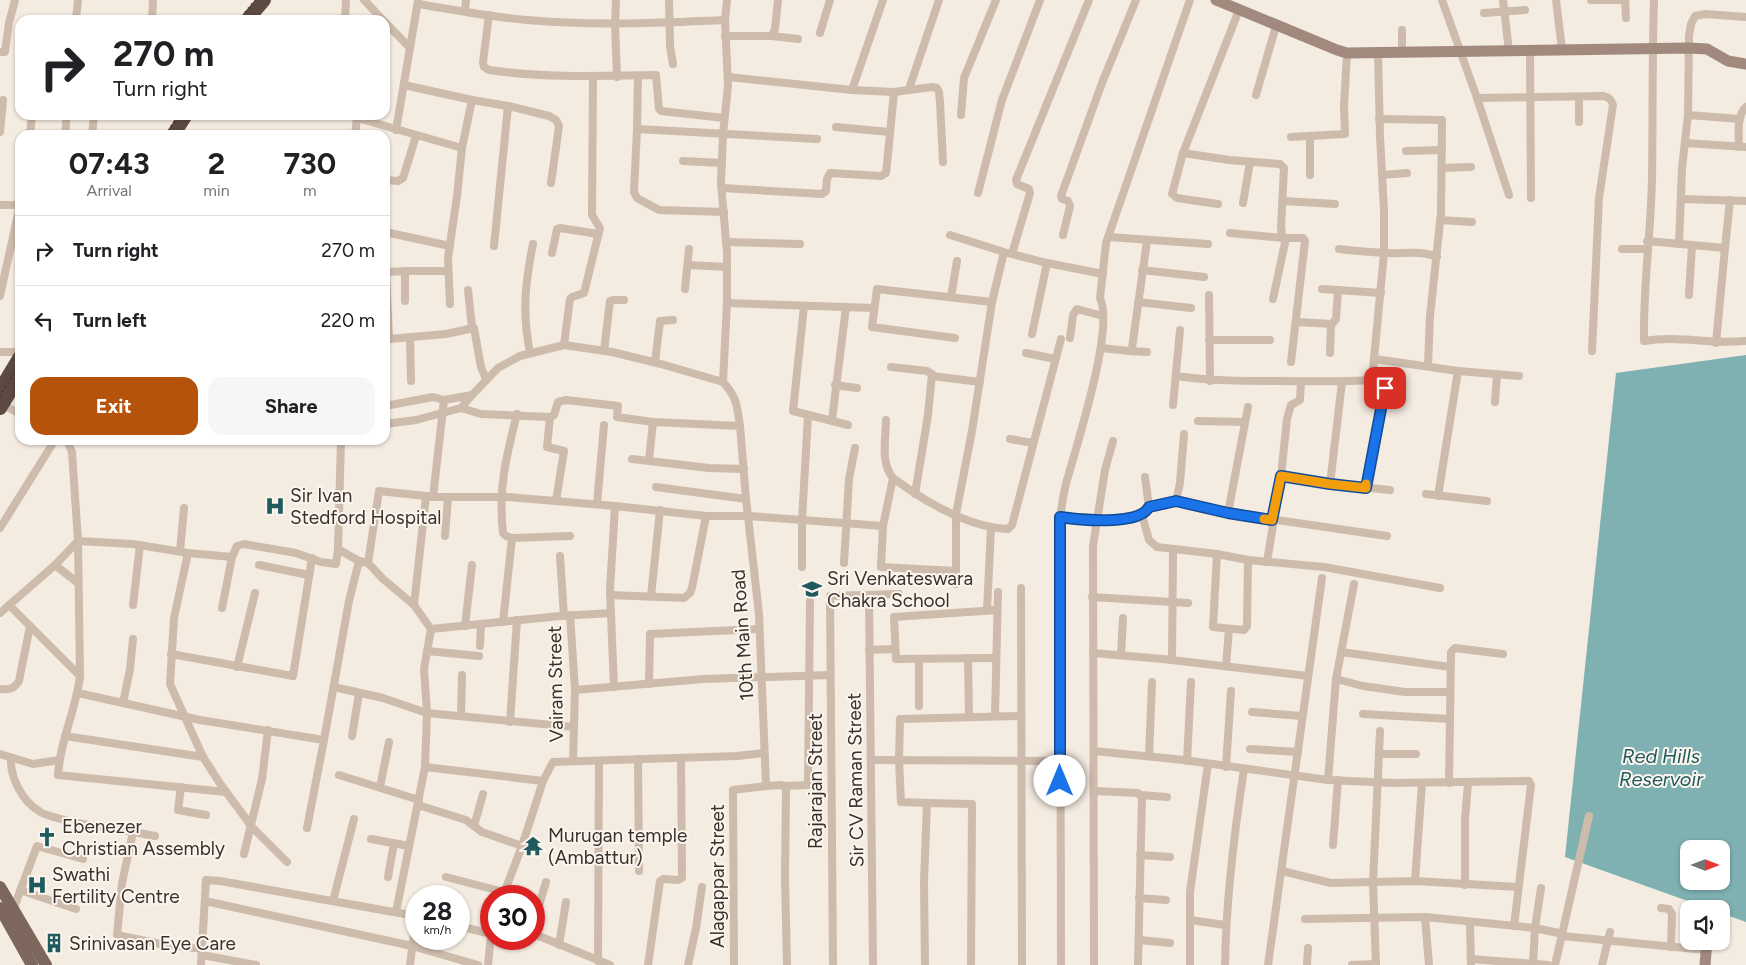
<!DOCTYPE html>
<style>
body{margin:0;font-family:Figtree,sans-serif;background:#f6f6f6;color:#202124;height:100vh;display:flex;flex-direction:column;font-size:19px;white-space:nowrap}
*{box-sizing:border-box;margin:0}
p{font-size:16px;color:#757577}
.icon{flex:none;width:28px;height:28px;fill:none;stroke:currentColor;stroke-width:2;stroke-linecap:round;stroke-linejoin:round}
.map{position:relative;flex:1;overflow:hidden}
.sheet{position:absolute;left:15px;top:130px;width:375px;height:315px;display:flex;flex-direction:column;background:#fff;border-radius:15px;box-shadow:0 1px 4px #0004}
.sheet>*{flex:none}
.banner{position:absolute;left:15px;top:15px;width:375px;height:105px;border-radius:15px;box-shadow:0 1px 4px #0004;background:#fff;color:#202124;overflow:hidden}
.needle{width:32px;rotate:90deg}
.fabs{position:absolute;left:1680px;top:840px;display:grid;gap:10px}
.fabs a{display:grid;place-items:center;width:50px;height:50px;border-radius:10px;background:#fff;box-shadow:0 1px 4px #0004;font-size:25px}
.speed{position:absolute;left:405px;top:885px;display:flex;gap:10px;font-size:25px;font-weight:700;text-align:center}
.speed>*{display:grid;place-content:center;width:65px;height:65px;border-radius:50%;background:#fff;box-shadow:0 1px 4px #0004;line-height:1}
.speed small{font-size:12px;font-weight:400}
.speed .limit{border:8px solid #d22;background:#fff;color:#111}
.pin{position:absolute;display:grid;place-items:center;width:42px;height:42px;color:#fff;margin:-21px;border-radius:10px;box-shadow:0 2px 8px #0006}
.me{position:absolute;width:55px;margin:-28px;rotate:0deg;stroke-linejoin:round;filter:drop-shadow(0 0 4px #0008)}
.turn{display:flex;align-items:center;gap:18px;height:105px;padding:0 15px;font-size:22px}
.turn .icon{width:65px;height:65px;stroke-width:2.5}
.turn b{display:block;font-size:35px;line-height:42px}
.eta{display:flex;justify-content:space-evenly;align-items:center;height:85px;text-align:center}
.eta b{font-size:30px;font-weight:700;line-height:35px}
.cta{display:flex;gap:10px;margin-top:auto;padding:10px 15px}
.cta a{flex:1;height:58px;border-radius:15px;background:#b45309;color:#fff;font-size:20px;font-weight:700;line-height:58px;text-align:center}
.cta a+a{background:#f6f6f6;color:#202124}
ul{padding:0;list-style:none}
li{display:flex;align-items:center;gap:15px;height:70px;padding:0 15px;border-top:1px solid #e0e0e0}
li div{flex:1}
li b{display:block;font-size:19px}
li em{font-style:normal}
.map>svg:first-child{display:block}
.water{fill:#7fb0b2;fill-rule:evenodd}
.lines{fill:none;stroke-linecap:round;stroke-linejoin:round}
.street{stroke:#cdbbac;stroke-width:8}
.secondary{stroke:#a18a7d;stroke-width:11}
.primary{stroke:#7d675c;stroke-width:12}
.highway{stroke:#5c4a42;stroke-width:14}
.rail{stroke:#3b302b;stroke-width:2;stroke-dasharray:1 4;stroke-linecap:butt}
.route-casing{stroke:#114b97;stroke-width:12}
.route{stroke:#1a73e8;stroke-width:9}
.slow{stroke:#f59e0b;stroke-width:9}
.labels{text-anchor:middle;stroke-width:4;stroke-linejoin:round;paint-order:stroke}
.poi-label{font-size:19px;fill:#3b302b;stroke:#fbf5ee;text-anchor:start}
.street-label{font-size:19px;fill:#3b302b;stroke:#fbf5ee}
.water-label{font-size:20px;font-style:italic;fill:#1f5a5e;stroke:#fbf5ee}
</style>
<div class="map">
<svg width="1746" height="965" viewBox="0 0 1746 965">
<rect width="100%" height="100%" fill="#f4ebe1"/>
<path class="water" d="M1746,355V922L1721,913V909H1710L1565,857L1616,373ZM1689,849H1721V881H1689Z"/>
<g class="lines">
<g class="street">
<path d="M364,0L383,20"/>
<path d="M616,0L615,24L617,77"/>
<path d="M669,0L670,46L673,64"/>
<path d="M727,0L725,20L728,86L723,134L721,183L727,253V303L723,382C737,397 737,406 740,426"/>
<path d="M1442,0L1477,98L1509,195"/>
<path d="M1503,0L1509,51"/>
<path d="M1556,0L1562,49"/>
<path d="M1591,0H1620"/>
<path d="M1625,0L1626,18"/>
<path d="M1654,0C1652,59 1653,119 1652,178C1651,233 1643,286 1644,341C1681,335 1710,345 1746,341"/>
<path d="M418,4C454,10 491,17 527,20C593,26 659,23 725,20"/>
<path d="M465,11L466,0"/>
<path d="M1484,13L1525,10"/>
<path d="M489,15L483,62L484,67L489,70C544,78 600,76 656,75L659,109L661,111L724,118"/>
<path d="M76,20L78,0"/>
<path d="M152,20L153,0"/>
<path d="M345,20L346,0"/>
<path d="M385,22L410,48"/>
<path d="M820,33L830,0"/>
<path d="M725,36H772L775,29L778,0"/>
<path d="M772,36L798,39"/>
<path d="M1530,49L1531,198"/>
<path d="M1402,51V30"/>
<path d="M0,52H5L9,23L15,0"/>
<path d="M638,76L637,129L817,139"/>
<path d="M728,77L852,90L894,92L932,87L937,88L939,92L940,102L943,162"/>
<path d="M404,85L472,100L508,106L549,116L556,120L559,126L551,183"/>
<path d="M909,89L939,0"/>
<path d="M852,90L883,0"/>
<path d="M1256,95L1276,26"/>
<path d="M1579,97V122"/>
<path d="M1477,98L1603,96C1609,97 1611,99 1613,105L1599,198L1592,351"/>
<path d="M347,115L462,148"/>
<path d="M961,115L964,78L996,0"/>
<path d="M1688,115L1740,119"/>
<path d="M1379,119L1442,120L1441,213L1430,316L1428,366"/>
<path d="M836,127L890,132"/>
<path d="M637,129L634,192L637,198L659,210L724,212"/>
<path d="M396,130L418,1"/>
<path d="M0,132L3,100"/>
<path d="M30,135L32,115"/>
<path d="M65,135L67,115"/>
<path d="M92,135L94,115"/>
<path d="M355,135L357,118"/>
<path d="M1310,136V175"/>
<path d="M1291,137L1345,134L1344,106L1347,53"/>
<path d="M1685,143L1746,147"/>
<path d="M1739,147C1739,134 1736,116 1746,107"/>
<path d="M1406,151L1442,150"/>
<path d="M1183,153L1229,160L1280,164L1284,168L1281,227L1282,236L1286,238H1303L1305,241L1291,362"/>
<path d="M683,161L722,163"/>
<path d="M1442,168L1471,167"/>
<path d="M1382,175L1407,173"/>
<path d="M385,180L398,181L403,178L416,136"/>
<path d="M722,188L822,194L826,191L827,179L830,173L881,176L886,173L887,164L894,92"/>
<path d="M978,193L1002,100L1040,0"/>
<path d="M1681,199L1746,201"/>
<path d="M1284,201L1335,204"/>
<path d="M1243,203L1250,162"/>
<path d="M1218,204L1177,198L1172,194L1183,153L1239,10"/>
<path d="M0,205H20"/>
<path d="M1440,220L1472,222"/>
<path d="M385,232L450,246"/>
<path d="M1230,233L1283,238"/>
<path d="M950,235L1004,252L992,302L972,431L956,514V584"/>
<path d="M1063,235L1070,206L1068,201L1062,199L1061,196L1102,83L1136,0"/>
<path d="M1109,237L1208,244"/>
<path d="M1647,241L1725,248L1730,200"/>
<path d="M726,242L800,244"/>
<path d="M1679,244L1682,168L1688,115L1689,36L1691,24L1695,16L1705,14L1746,17"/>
<path d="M494,246L508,106"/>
<path d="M1339,249C1354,251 1370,252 1386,253C1403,254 1421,250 1437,257"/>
<path d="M1622,249H1647"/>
<path d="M552,253L557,229L560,228L598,234"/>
<path d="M1008,253L1047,263L1103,274"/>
<path d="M1012,254L1030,193L1029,189L1017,184L1016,180L1089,0"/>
<path d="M688,265L727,267"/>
<path d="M1142,270L1204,277"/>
<path d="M685,289L689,249"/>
<path d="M1322,289L1381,293"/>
<path d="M468,290L472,327"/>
<path d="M1209,295L1210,381"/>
<path d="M1689,295L1692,245"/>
<path d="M0,296L20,205"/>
<path d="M951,297L957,261"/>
<path d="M1273,299L1286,238"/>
<path d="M405,301V271"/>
<path d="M1138,302L1191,308"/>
<path d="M727,303L874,308"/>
<path d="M450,304L448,258L457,196L462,148L472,100"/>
<path d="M804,306L793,411L848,425"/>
<path d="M1297,322L1332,324L1336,319L1338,290"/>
<path d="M1032,334L1047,263"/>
<path d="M410,337L411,381"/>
<path d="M955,338L872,327L877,289L992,302"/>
<path d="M1070,338L1073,315L1077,309L1103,316"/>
<path d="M389,339L446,334L474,328L481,367L486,379"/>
<path d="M386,340L389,339L386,272L408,271H448"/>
<path d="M1209,340H1270"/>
<path d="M1716,343L1725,248"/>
<path d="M564,345L570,299L572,297L584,293L600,228L592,215L593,76"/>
<path d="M1101,348L1129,351L1132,348L1147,241"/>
<path d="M604,351L610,301L614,300H624"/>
<path d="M1129,351L1147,352"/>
<path d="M0,352H20"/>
<path d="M530,353C522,312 525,284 533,244"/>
<path d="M1026,353L1055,359"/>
<path d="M1330,353L1331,324"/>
<path d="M1375,359L1458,371L1519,376"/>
<path d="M655,362L660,321L673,320"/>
<path d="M891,367L927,371L932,374L928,415L915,494"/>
<path d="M932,376L980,382"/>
<path d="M1176,376C1211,381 1245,381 1280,381C1311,381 1342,382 1372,380L1384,253V211L1380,136L1378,53"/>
<path d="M835,385L857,388"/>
<path d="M1495,402L1497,375"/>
<path d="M2,404L20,414"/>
<path d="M1173,405L1180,330"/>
<path d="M385,406L433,397L444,400L472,395"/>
<path d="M461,408L481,414L550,417L554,415L558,402L566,400L618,406L617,417L653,422L740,426L746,499L759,614L766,786L781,785L784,786L786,790L785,877L787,965"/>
<path d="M517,414C506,457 498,489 503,533L506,536L512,538L570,536"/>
<path d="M550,417L547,447L564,451L556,501"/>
<path d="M832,420L846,307"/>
<path d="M886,420C886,438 880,463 893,478"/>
<path d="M1198,421L1245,422"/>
<path d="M385,424L416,420L461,408L472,395L498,368L520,356L564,345L612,352L661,364L723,382"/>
<path d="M1010,439L1033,443"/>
<path d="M65,440L68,443L72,452L78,541L80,676C76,710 60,741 58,775L226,792"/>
<path d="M632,459L709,468L744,469"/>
<path d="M649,460L653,422"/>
<path d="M1281,476L1330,484L1390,490"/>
<path d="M1145,477L1149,507"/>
<path d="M1330,484L1342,382"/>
<path d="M656,487L746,499"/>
<path d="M1366,488L1385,388L1384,384L1381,381L1372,380"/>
<path d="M1426,494L1487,501"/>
<path d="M1438,496L1458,371"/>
<path d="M433,497H507L615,506L706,516H749L883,526L893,478C924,501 968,527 1008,529L1012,525L1061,339"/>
<path d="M1176,501L1180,483L1184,434"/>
<path d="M597,504L604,425"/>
<path d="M1228,513L1248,407"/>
<path d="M1142,515L1149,540L1157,547L1217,554L1248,560L1324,567L1440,588"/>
<path d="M1060,517C1079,520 1139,526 1149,507L1176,501L1228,513L1387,536"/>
<path d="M883,526L881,567L956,571"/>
<path d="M0,528L55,440"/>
<path d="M445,536L448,497"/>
<path d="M338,549L341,440"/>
<path d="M180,551L184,508"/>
<path d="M188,553L174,618L170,684L203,757L221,785L252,827L287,862"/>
<path d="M1217,554L1213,627L1244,630L1247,626L1248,560"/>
<path d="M560,556L564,616"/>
<path d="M1267,562L1281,476L1287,419L1291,405L1300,400L1301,382"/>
<path d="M368,563L379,491L426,496"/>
<path d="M844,563L849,479L855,448"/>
<path d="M55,565L78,583"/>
<path d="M259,565L309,575"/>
<path d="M802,567V521L808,415"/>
<path d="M1021,588L1022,965"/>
<path d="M610,595L684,598L690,593L692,588L706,516"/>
<path d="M869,595L873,965"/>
<path d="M651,596L660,510"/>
<path d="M1092,597L1188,603"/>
<path d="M9,605L80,676"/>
<path d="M133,605L140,545"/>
<path d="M414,605L426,496L433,497L444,400"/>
<path d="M222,608L232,557"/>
<path d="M987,610L991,528"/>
<path d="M0,613L55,565L78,541L133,544L188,553L232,557L237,546L244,544L296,553L321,562L336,564L338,549L359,561L368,563L383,579L414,605L431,629L424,669L427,713L425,767L396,912"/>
<path d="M570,615L575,690L573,761"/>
<path d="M503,622L512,538"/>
<path d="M465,626L472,565"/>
<path d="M431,629L560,616L611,613"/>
<path d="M480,646L481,624"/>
<path d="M869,650L895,649"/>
<path d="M427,651L479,656"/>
<path d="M1341,652L1450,667"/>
<path d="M1093,653L1163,659L1308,676"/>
<path d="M171,654L293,676L312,558"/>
<path d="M1121,655L1123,618"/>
<path d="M968,658L969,717"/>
<path d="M995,658L896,659L894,617L997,610"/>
<path d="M919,659V706"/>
<path d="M1172,660L1173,554"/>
<path d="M1226,666L1229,629"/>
<path d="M237,667L255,593"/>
<path d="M1336,679L1363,686L1405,692H1450"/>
<path d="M649,684L650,634L759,629"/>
<path d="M334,687L383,698L427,713L574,727"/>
<path d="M614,687L610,590L615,506"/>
<path d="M0,689C9,690 14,689 19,681L30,626"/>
<path d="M575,690L703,679L830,675"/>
<path d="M78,693L200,720L324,740L349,601L359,561"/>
<path d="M123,703L130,669L133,639"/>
<path d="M1252,712L1302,716"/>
<path d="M1363,714L1450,719"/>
<path d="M461,716L462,675"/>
<path d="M995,716L998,592"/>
<path d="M510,722L517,620"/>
<path d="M65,736L203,757"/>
<path d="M352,736L359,693"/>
<path d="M1250,749L1298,752"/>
<path d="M1094,751L1184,760L1328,780L1393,783L1529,781L1531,785L1514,926"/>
<path d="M0,754L33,764L59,760"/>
<path d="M1379,754H1416"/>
<path d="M1149,756L1152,682"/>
<path d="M11,758C10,777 22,801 39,811C44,815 51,816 57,818C82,825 108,828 133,832L122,883L117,935L160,944L203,949"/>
<path d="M638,759L639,871"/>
<path d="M872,760L1060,761"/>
<path d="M1187,761L1191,682"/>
<path d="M425,767L543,781"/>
<path d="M1226,767L1231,691"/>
<path d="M339,775L419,800"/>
<path d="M1328,780L1336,679L1354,584"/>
<path d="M1449,783L1451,652L1455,648L1503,654"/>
<path d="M784,786L808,785L810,601"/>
<path d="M181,787L178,810L206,815"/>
<path d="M380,787L389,742"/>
<path d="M1095,791L1138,793L1142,798L1138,965"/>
<path d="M1141,795L1167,797"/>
<path d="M927,803L901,802L899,760L900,719L1021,716"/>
<path d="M418,805L466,820L482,832L522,846"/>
<path d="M474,826L483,794"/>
<path d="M307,828L324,740"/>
<path d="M133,832L155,836"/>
<path d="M371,839L409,846"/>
<path d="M1333,845L1338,780"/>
<path d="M244,854L262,779L268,730"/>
<path d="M1140,855L1170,857"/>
<path d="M1282,871L1331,883L1415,881L1518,887"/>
<path d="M388,877L394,843"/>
<path d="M446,877L504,892"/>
<path d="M1415,881L1422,783"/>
<path d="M1465,885V819L1468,783"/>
<path d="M20,890L76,909"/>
<path d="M503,896L522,846L543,781L553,762L737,756L764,753"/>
<path d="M1139,898L1166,900"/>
<path d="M205,901L412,946L478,965"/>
<path d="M333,901L354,819"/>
<path d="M1661,908L1669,909L1672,914L1671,947"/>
<path d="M13,910L37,846L83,859"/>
<path d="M1425,917L1429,965"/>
<path d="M1305,919L1425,917L1535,928L1563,934"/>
<path d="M1190,920L1225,925"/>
<path d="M534,922L546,882"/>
<path d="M1470,922L1471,965"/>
<path d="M459,926L491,934"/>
<path d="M534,934L610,965"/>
<path d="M1562,936L1706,950"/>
<path d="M1139,940L1170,943"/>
<path d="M559,945L566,902"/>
<path d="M202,955L256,965"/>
<path d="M1471,959L1548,965"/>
<path d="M598,961L599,761"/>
<path d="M1533,964L1535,928L1541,888"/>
<path d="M201,965L206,880L220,881L416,916"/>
<path d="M410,965L416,917"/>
<path d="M488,965L491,936"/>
<path d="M648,965L660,881L663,879L678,880L682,878L681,758"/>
<path d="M688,965L696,928L702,887"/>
<path d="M734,965L733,790L766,786"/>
<path d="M833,965L830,596L899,594"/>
<path d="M925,965L924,882L927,803L972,804L971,965"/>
<path d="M1061,965L1060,517C1062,506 1063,495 1066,484C1076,447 1115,328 1100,298L1106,243L1190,0"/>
<path d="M1094,965L1093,546L1105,470L1113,441"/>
<path d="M1190,965V892L1208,764"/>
<path d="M1225,965C1226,899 1234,834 1244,769"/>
<path d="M1268,965L1322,578"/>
<path d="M1307,965L1308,948"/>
<path d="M1352,965L1376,964"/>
<path d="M1376,965L1373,883L1380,731"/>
<path d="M1555,965L1589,816"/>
<path d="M1602,965L1610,932"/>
</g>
<g class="secondary">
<path d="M1216,0L1337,50L1347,53L1689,48L1707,49L1728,61L1746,64"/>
<path d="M1705,965L1707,941"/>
</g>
<g class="primary">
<path d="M0,887L46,965"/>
<path d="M0,908L32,965"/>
</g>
<g class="highway">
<path d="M247,20L264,0"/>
<path d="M173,135L186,115"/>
<path d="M0,390L20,357"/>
<path d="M0,408L17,380"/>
</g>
<g class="rail">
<path d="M239,20L255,0"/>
<path d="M166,135L178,115"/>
<path d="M0,396L20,364"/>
</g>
</g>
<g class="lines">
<defs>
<path id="route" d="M1060,781V517C1079,520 1139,526 1149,507L1176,501L1228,513L1272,520L1281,476L1330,484L1366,488L1385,388"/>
</defs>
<use href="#route" class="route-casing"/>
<use href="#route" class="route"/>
<path class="slow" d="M1264,519L1272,520L1281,476L1330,484L1366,488V484"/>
</g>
<defs>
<symbol id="hospital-bare" viewBox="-9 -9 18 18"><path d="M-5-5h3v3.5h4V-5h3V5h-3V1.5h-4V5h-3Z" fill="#1f5a5e" stroke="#fbf5ee" stroke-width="2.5" paint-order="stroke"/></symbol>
<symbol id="school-bare" viewBox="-9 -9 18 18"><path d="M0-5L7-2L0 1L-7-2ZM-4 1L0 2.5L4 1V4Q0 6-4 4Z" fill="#1f5a5e" stroke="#fbf5ee" stroke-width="2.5" paint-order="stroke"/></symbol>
<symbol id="church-bare" viewBox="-9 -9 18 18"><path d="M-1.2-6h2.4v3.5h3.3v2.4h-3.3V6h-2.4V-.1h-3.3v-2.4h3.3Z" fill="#1f5a5e" stroke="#fbf5ee" stroke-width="2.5" paint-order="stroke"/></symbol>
<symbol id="temple-bare" viewBox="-9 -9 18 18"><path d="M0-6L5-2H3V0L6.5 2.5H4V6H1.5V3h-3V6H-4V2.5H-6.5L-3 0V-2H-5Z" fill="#1f5a5e" stroke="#fbf5ee" stroke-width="2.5" paint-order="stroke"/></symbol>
<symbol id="building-bare" viewBox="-9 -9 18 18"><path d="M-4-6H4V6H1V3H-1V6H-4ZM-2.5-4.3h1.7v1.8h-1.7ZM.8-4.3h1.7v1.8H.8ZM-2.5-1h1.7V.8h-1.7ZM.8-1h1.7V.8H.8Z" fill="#1f5a5e" stroke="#fbf5ee" stroke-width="2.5" paint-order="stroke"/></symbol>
</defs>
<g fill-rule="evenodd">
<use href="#hospital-bare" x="261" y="492" width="28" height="28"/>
<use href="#school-bare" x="798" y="575" width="28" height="28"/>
<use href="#church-bare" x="33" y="823" width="28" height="28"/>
<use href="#temple-bare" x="519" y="832" width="28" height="28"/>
<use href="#hospital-bare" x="23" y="871" width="28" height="28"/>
<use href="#building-bare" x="40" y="929" width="28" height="28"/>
</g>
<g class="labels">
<g class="poi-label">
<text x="290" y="502">Sir Ivan<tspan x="290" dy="22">Stedford Hospital</tspan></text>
<text x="827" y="585">Sri Venkateswara<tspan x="827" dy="22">Chakra School</tspan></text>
<text x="62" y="833">Ebenezer<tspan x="62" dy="22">Christian Assembly</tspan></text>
<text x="548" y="842">Murugan temple<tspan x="548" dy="22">(Ambattur)</tspan></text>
<text x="52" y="881">Swathi<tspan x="52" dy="22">Fertility Centre</tspan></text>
<text x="69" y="950">Srinivasan Eye Care</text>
</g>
<g class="street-label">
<text transform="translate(742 635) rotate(-94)" y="7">10th Main Road</text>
<text transform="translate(555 684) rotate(-91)" y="7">Vairam Street</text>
<text transform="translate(855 780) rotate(-91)" y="7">Sir CV Raman Street</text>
<text transform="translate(815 781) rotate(-90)" y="7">Rajarajan Street</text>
<text transform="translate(717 876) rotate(-90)" y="7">Alagappar Street</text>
</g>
<g class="water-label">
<text x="1661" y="763">Red Hills<tspan x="1661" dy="23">Reservoir</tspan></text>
</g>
</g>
</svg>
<div class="fabs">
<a><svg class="needle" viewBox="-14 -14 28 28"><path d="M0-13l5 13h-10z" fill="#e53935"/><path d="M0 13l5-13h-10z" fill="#757577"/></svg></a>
<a><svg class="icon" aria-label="sound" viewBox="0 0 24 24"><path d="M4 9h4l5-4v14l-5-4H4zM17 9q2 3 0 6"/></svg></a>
</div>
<div class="speed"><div>28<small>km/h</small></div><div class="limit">30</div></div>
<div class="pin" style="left:1385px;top:388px;background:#d93025"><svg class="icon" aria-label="arrive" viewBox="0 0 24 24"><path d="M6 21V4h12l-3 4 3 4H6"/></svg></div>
<svg class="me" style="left:1060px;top:781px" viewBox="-20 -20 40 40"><circle r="19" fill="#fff"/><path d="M0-13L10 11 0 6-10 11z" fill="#1a73e8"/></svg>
<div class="banner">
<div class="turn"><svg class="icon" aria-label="right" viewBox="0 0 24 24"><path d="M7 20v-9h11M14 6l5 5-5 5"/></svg><div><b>270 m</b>Turn right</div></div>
</div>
<section class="sheet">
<div class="eta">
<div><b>07:43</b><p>Arrival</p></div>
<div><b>2</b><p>min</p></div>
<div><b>730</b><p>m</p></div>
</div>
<ul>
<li><svg class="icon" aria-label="right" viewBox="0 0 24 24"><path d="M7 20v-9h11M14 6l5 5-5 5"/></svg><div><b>Turn right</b></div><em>270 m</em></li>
<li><svg class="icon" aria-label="left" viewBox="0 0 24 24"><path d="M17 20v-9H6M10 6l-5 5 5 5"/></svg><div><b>Turn left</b></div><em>220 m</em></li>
</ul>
<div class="cta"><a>Exit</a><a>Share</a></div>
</section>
</div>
